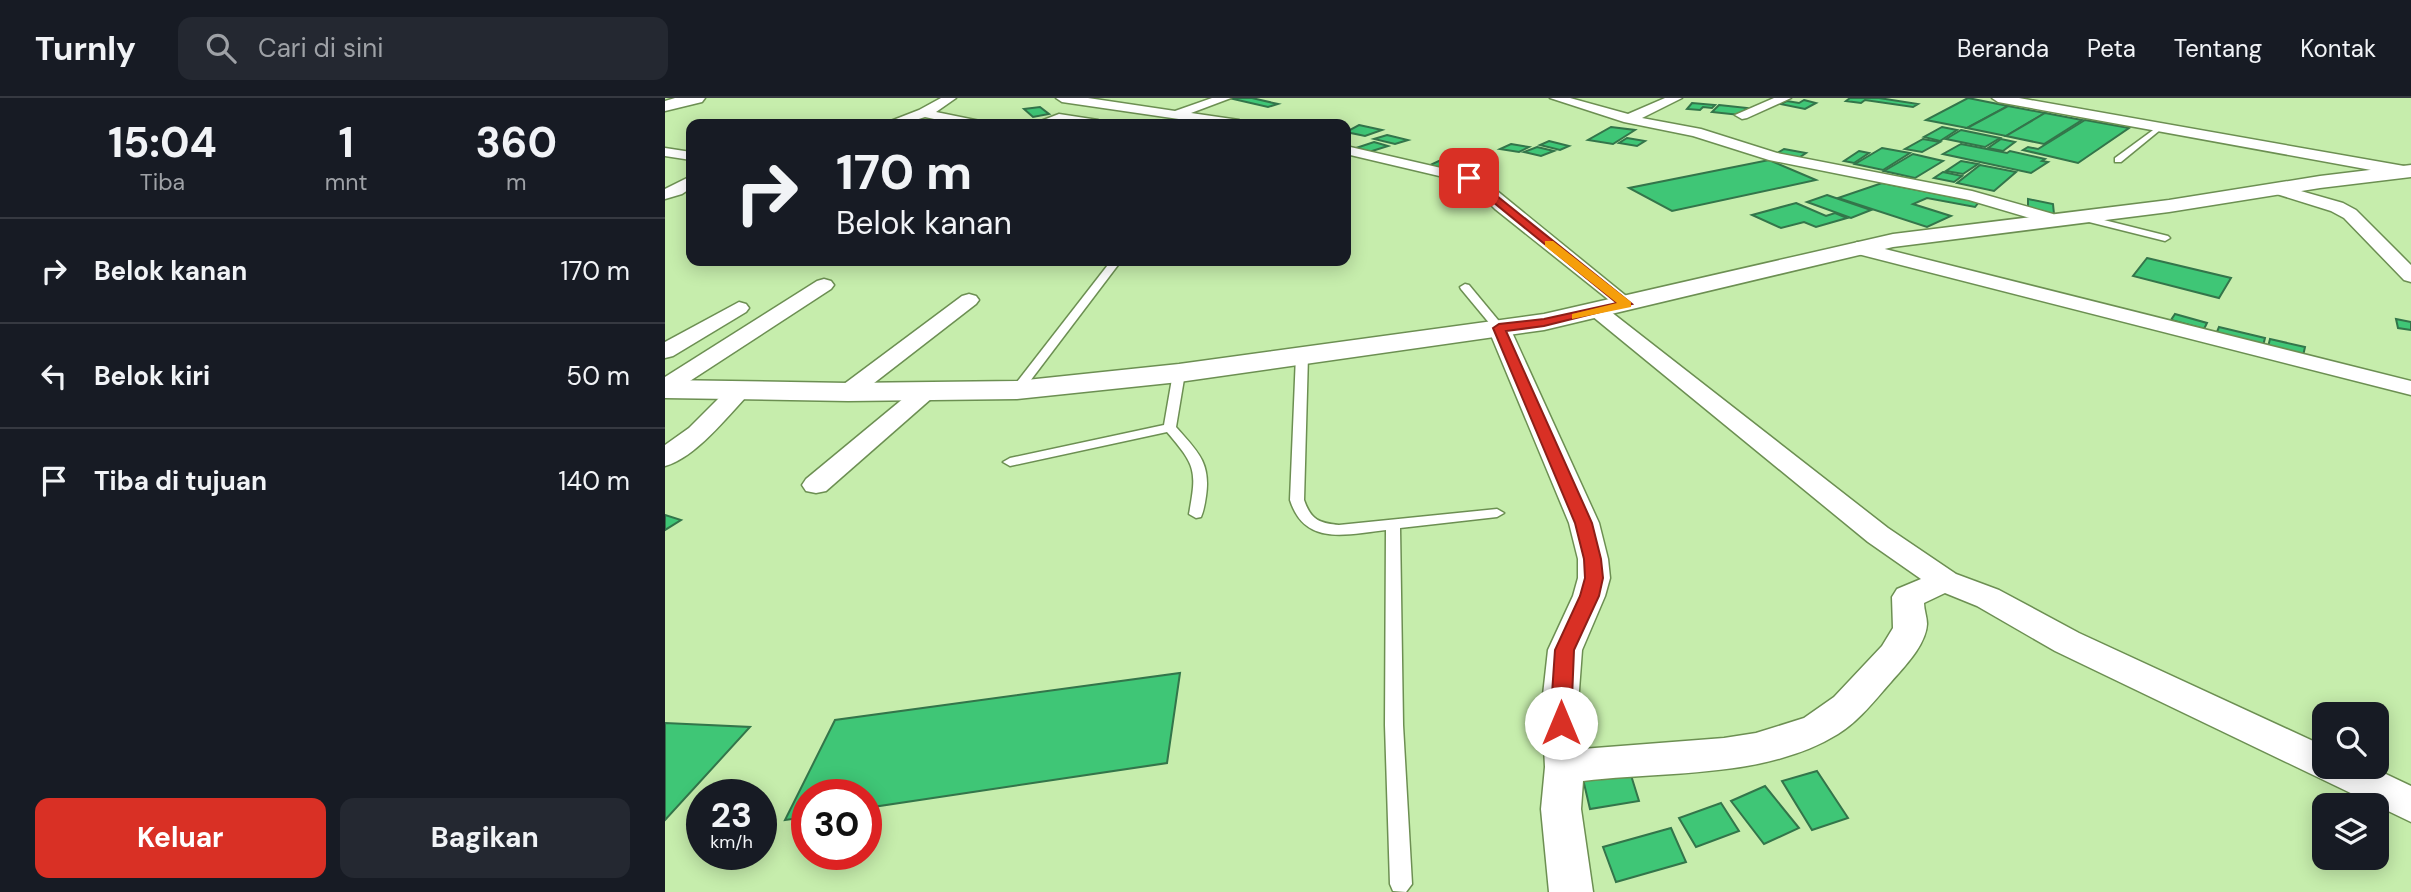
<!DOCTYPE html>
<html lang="id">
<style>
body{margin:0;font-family:"DM Sans",sans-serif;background:#242831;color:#f1f3f6;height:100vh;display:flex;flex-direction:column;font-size:26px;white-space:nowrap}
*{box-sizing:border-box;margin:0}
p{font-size:23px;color:#9ea1a6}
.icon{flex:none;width:38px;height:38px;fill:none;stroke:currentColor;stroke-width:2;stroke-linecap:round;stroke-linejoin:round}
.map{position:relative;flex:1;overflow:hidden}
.sheet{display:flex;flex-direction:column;background:#171b24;width:665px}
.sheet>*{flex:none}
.top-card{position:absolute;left:21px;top:21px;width:665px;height:147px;border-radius:14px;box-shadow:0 4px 18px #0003;background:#171b24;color:#f1f3f6;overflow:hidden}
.fabs{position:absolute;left:1647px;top:604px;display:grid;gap:14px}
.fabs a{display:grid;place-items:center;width:77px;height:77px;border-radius:14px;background:#171b24;box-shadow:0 4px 18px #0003;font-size:35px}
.speed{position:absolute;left:21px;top:681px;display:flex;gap:14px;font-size:35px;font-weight:700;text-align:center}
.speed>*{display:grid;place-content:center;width:91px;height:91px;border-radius:50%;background:#171b24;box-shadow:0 4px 18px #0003;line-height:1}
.speed small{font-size:18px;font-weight:400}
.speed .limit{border:10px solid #d22;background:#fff;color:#111}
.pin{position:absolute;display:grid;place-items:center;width:60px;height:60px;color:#fff;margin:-30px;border-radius:14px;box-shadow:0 4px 10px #0006}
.me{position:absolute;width:77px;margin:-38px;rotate:0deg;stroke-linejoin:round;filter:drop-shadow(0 0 5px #0008)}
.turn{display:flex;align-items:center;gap:24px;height:147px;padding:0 35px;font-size:32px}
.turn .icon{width:91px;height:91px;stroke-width:2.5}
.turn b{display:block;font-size:49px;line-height:60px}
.eta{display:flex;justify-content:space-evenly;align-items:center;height:119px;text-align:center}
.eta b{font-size:42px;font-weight:700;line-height:49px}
.cta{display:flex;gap:14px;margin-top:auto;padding:14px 35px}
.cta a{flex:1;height:80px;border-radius:14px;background:#d93025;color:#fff;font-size:28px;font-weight:700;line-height:80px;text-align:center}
.cta a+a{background:#242831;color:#f1f3f6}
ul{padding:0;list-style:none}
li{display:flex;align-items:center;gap:21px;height:105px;padding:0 35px;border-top:2px solid #363941}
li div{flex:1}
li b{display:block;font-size:26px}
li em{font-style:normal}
header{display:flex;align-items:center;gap:42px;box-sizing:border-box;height:98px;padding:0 35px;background:#171b24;border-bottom:2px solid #363941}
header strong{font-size:33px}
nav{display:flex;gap:38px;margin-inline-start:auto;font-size:24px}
.search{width:490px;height:63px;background:#242831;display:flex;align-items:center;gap:18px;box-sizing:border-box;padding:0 24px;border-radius:14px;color:#9ea1a6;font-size:26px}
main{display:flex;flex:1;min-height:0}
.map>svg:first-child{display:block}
.building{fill:#3fc676;stroke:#33754a;stroke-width:2}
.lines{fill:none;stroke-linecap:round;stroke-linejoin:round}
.service-casing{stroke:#6c8f52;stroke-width:3}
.minor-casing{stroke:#6c8f52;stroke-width:3}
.tertiary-casing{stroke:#6c8f52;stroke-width:3}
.secondary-casing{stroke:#6c8f52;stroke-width:3}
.service{fill:#fff;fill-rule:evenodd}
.minor{fill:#fff;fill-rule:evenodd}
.tertiary{fill:#fff;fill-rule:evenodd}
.secondary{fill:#fff;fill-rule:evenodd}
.route{fill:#d93025;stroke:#8d1f18;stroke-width:2}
.slow{fill:#f59e0b}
</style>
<header>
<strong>Turnly</strong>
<div class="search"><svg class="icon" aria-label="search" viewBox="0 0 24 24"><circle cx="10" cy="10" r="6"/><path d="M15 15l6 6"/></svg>Cari di sini</div>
<nav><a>Beranda</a><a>Peta</a><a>Tentang</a><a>Kontak</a></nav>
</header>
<main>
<section class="sheet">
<div class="eta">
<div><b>15:04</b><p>Tiba</p></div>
<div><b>1</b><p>mnt</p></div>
<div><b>360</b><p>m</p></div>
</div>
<ul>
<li><svg class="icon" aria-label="right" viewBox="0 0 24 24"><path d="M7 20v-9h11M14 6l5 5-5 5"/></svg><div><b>Belok kanan</b></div><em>170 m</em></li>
<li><svg class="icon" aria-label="left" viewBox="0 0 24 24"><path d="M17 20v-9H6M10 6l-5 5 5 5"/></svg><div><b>Belok kiri</b></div><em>50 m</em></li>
<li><svg class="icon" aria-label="arrive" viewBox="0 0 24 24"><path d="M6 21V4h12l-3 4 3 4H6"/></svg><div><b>Tiba di tujuan</b></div><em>140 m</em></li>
</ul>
<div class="cta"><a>Keluar</a><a>Bagikan</a></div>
</section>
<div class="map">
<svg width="1746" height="794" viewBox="0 0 1746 794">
<rect width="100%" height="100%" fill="#c6edac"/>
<g class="building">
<path d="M564,0H587L613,6L603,9Z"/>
<path d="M1185,0H1214L1253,6L1248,9L1200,2L1196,5L1181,3Z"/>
<path d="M1303,0L1343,8L1302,30L1261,22Z"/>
<path d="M1139,2L1151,5L1140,11L1115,6L1122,3L1134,5Z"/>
<path d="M1027,5L1050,7L1047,10L1038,9L1035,12L1022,11Z"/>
<path d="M1054,7L1082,10L1075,17L1047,14Z"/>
<path d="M1343,8L1380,15L1341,38L1302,30Z"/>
<path d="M375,9L384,16L368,19L359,11Z"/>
<path d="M1380,15L1417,22L1379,46L1341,38Z"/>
<path d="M1420,22L1464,30L1413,65L1358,52L1363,49L1373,51Z"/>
<path d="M694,27L717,32L700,38L681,34Z"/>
<path d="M946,29L970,32L948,46L923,42Z"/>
<path d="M1277,29L1292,32L1275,43L1259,39Z"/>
<path d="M1296,32L1335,40L1320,49L1281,41Z"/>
<path d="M722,37L743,42L730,46L709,41Z"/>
<path d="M962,40L980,43L972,48L954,45Z"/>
<path d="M1258,41L1275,44L1257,54L1240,51Z"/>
<path d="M1336,41L1350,44L1338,53L1323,50Z"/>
<path d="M884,43L904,48L895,52L875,47Z"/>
<path d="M709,44L723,48L704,54L691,50Z"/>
<path d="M846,46L864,49L854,54L835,51Z"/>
<path d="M1296,46L1342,55L1345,53L1380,61L1377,63L1383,64L1366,75L1278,56Z"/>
<path d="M872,49L889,53L876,58L859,54Z"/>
<path d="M1217,50L1245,55L1218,72L1190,66Z"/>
<path d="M1119,51L1141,55L1132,61L1109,57Z"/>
<path d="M1194,53L1204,55L1189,65L1179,63Z"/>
<path d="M1248,56L1278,63L1250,80L1219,73Z"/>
<path d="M778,61L794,64L780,71L763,68Z"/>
<path d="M1104,62L1151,82L1007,113L964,90Z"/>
<path d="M1296,63L1313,66L1298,76L1281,73Z"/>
<path d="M1315,67L1351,74L1329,93L1292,85Z"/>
<path d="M1278,74L1297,78L1289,84L1269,80Z"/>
<path d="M1217,85L1314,104L1310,109L1262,100L1248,106L1286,118L1262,129L1173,100Z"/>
<path d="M1162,97L1206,112L1186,120L1142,104Z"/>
<path d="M1363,101L1388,106L1389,116L1363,113Z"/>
<path d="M1131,105L1161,118L1170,115L1182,120L1151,129L1139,124L1116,130L1087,117Z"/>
<path d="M1482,160L1566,180L1554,200L1468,178Z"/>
<path d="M1510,216L1542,225L1539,231L1506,222Z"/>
<path d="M1731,221L1746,224V232L1733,230Z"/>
<path d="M1554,229L1600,240L1598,248L1551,236Z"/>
<path d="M1605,241L1640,249L1638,258L1603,249Z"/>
<path d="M0,417L16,422L0,432Z"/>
<path d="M515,575L502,665L201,710V696H142V719L120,722L170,622Z"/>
<path d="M0,625L85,629L0,722Z"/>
<path d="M1152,673L1183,720L1147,732L1117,683Z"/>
<path d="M965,674L974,703L925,711L918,681Z"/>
<path d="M1100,688L1134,730L1099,746L1066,703Z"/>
<path d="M1056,705L1074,733L1031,749L1014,720Z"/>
<path d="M1006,730L1021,764L951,784L938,749Z"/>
</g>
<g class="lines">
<defs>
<g id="service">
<path d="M1495,27L1500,28L1456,64H1450V60Z"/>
<path d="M1415,116L1503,138L1505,140L1500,143L1412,121V117Z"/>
<path d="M446,163H456L356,295H348L346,292L348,289Z"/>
<path d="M800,186L804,187L838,228V232H830L796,191L795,189Z"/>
<path d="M637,254L643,257L639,402C646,422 654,425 674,427L832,411L839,415L832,419L735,430L738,627L747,786L741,794L728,793L725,786L720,627L721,432C682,436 640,449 625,402L631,257Z"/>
<path d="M514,272L520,275L511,329C532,353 546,364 541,398C540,405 539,412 536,419L531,420L524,416C532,372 531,368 502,334L345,368L338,364L345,360L499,327L508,275Z"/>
</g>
<g id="minor">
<path d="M276,0H291L271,14L315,23L317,26H292L260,19L238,26H218L254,12Z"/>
<path d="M391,0H423L510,13L547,0H566L526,15L574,22L581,26H548L397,4Z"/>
<path d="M885,0H905L963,16L1000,0H1017L977,20L1036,31L1112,55L1307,93L1388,116L1391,120L1382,125L1304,102L1104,62L1028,38L959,24Z"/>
<path d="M1109,0H1126L1082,20L1077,21L1070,17Z"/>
<path d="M1327,0H1354L1739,68L1744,70L1746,74L1739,78L1333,4Z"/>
<path d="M394,16L433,22L440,26H368Z"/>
<path d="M681,48L815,79L971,206L968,210H954L830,111L804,85L681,56Z"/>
<path d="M0,50L26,54V62L0,58Z"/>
<path d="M26,78V90L17,96L0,101V91Z"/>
<path d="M1611,86L1678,105L1691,112L1746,167V184L1739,182L1679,120L1666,113L1605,94L1603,91L1605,88Z"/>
<path d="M1192,144L1746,283V297L1185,154L1183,150Z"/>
<path d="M159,181L166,183L169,187L166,191L8,294L0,296V279L152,183Z"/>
<path d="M304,196L311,198L314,202L311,206L191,299L183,301L175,299L171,294L175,289L297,198Z"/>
<path d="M74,204L81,206L84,210L81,214L8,258L0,260V244Z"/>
<path d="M934,208L941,210L1223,430L1291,476L1334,492L1414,535L1659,648V668H1704L1746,688V724L1390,553L1312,508L1280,495L1259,505C1259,512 1262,519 1262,526C1261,547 1239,569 1226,584C1210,602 1194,623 1173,636C1100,681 999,673 918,683L916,711L928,794H884L876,711L880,669L877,606L883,552L908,498L913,480V461L904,425L823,230L826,225H842L845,230L934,425L943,461L945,480L940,498L917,552L913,606L917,651L1059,640L1091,635L1139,620L1169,599L1217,548L1228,530L1227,499L1232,491L1256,481L1203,444L927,218L924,214L927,210Z"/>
<path d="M75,285L83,287L87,292L83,297C62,319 30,360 0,368V347L24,330L67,287Z"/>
<path d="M259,288L267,290L271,295L267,300L161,393L151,395L141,393L137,387L141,381L251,290Z"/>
</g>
<path id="tertiary" d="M1746,67V79L1655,90L1504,114L1228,149L879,232L514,284L352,301L183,303L0,300V282L183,285L352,283L514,266L879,216L1228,136L1504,102L1655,78Z"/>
<path id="secondary" d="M10,0H40L37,4L0,13V3Z"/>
</defs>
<use href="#service" class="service-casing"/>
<use href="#minor" class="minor-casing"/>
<use href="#tertiary" class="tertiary-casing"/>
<use href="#secondary" class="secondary-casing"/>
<use href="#service" class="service"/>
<use href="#minor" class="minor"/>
<use href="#tertiary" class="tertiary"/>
<use href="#secondary" class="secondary"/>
</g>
<path class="route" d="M801,78H807L967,206L879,228L841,233L927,425L936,461L938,480L934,498L909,552L906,625L903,631L896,633L888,631L885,625L890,552L915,498L920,480L919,461L910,425L828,230L834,226L879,221L952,205L801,82Z"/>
<path class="slow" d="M880,143H888L966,204V209L907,221V216L952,205L880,148Z"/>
</svg>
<div class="fabs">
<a><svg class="icon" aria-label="search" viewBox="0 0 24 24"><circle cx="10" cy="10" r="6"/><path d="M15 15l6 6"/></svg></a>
<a><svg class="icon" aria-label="layers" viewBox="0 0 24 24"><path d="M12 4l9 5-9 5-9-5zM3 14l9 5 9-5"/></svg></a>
</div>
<div class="speed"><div>23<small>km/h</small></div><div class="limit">30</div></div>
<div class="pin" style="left:804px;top:80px;background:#d93025"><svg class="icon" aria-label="arrive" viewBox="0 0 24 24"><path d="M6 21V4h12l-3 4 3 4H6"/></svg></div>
<svg class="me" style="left:896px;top:625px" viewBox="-20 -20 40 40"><circle r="19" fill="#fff"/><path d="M0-13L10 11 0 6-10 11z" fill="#d93025"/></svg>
<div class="top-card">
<div class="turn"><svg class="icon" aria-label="right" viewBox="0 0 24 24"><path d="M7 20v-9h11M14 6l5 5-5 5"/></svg><div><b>170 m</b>Belok kanan</div></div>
</div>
</div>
</main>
